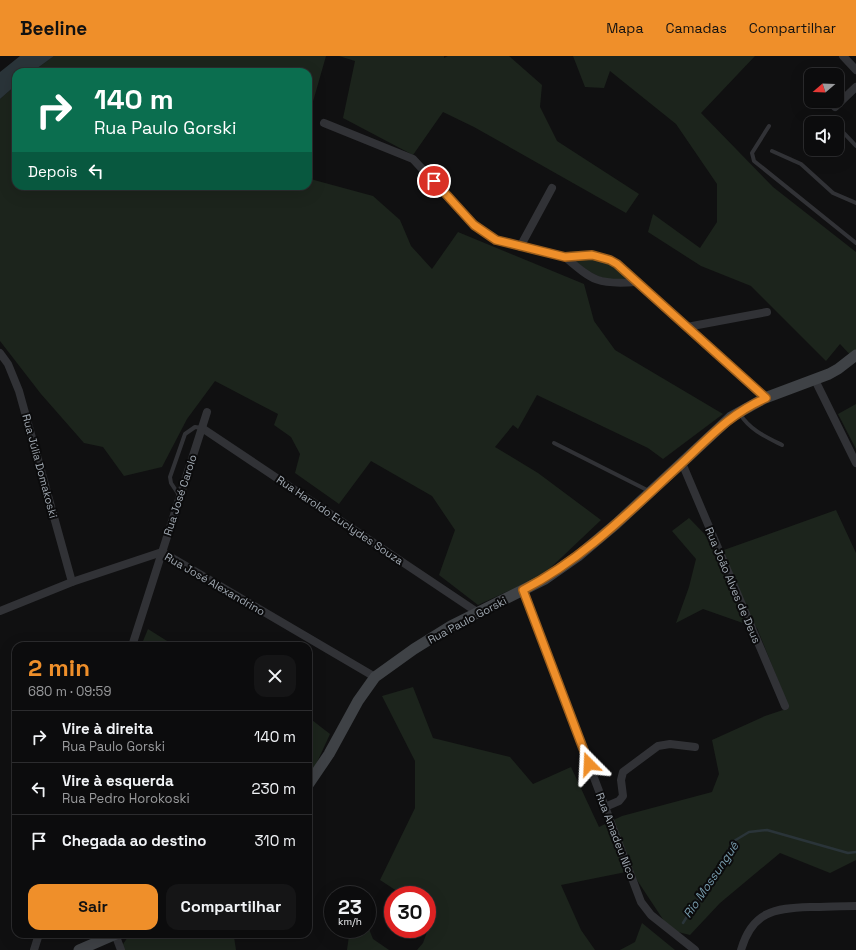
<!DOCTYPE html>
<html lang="pt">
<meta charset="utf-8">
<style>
body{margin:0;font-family:"Space Grotesk",sans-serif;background:#151516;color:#f1f3f6;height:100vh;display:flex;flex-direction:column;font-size:15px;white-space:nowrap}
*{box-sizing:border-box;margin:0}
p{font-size:13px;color:#9a9b9d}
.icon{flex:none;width:22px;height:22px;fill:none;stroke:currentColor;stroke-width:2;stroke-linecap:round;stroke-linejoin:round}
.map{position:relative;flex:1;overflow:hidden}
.side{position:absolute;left:12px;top:586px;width:300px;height:296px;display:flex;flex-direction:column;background:#0c0c0d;border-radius:12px;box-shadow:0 4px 16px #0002,0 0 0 1px #2c2c2e}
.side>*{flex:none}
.guide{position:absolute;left:12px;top:12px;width:300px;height:122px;border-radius:12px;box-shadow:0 4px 16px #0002,0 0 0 1px #2c2c2e;background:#0b6e4f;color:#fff;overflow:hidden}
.needle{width:26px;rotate:251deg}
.controls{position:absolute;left:804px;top:12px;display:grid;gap:8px}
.controls a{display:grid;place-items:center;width:40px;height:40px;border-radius:8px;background:#0c0c0d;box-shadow:0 4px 16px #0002,0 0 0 1px #2c2c2e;font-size:20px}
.speed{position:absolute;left:324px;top:830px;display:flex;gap:8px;font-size:20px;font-weight:700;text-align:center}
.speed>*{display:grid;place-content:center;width:52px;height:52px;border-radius:50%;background:#0c0c0d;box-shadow:0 4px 16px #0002,0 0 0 1px #2c2c2e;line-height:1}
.speed small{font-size:10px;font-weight:400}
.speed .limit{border:6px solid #d22;background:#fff;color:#111}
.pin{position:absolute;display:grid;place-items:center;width:34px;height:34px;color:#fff;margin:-17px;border:2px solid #fff;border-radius:50%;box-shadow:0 1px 4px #0007}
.me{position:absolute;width:44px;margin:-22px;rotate:339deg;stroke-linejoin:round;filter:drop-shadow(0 0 3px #0008)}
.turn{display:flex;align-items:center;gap:14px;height:84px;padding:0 16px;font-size:18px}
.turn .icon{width:52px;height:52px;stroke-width:2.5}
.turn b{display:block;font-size:28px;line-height:34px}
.then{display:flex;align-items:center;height:38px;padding:0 16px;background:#0003;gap:8px;font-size:15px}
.round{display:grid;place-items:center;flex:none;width:42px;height:42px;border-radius:12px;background:#151516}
.overview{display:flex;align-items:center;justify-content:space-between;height:68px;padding:0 16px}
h1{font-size:24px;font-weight:700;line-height:30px;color:#ef8f2a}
.button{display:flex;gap:8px;margin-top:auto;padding:8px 16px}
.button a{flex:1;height:46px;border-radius:12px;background:#ef8f2a;color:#111;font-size:16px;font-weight:700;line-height:46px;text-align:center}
.button a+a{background:#151516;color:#f1f3f6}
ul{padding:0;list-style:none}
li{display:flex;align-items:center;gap:12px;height:52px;padding:0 16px;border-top:1px solid #2c2c2e}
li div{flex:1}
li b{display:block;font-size:15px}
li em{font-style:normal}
header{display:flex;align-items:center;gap:24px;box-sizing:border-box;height:56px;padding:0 20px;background:#ef8f2a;color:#111}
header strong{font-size:19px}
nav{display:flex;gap:22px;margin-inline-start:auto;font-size:14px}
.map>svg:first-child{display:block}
.green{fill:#1c241c}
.water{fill:#2a3439}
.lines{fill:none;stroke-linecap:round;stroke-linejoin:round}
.stream{stroke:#2a3439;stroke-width:2.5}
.lane{stroke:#313236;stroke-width:4}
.street{stroke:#313236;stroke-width:8}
.secondary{stroke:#3f4246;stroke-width:11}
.route-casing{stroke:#9b5d1b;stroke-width:10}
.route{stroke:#ef8f2a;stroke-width:7}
.labels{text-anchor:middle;stroke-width:4;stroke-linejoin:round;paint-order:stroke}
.street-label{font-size:11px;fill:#a1a9b2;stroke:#0b0b0c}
.water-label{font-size:12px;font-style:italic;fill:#779cad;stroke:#0b0b0c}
</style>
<header>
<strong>Beeline</strong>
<nav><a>Mapa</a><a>Camadas</a><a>Compartilhar</a></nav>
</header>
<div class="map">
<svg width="856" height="894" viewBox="0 0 856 894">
<rect width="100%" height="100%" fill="#101011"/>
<g class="green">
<path d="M54,0H326L308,63V16H32Z"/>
<path d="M339,0H444V2L448,0H509L542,29L540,51L557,85L639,138L626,157L474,71L443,56L413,99L343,62L355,5Z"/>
<path d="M573,0H755L701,57L773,131L856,196V305L840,288L826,305L751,230L701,210L648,176L653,158L700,192L717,166V128L676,68L610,15L604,32L585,31Z"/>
<path d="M16,29V130H308V119L314,124L373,140L400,164L411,190L432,213L458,176L584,228L594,265L615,294L723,358L663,403L648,392L537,339L518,373L513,369L495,391L538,417L601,464L543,519L478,549L439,519L455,474L432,440L371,405L339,448L295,417L300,398L291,381L274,369L278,358L215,325L187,363L162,411L124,420L103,391L84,387L41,338L0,285V43Z"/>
<path d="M573,203C602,203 606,204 628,222C605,227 590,218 573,203Z"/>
<path d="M856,348V393L838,358Z"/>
<path d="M836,454L856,497V804L830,817L780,797L720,847L690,879L670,874L631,815L561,829L581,874L595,894H417L423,887L433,859L427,855V839H403L380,824L415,752V705L382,640L413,631L433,682L510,701L533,728L571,711L599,771L622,760L712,736L719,718L712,684L765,660L789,652L757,572L703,553L676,567L689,531L696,503L672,475L689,462L721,495Z"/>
<path d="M148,573L175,590H141Z"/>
<path d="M308,661L330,678L308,726Z"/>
<path d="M642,867L675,894H620L635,886Z"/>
<path d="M367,868L373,883L389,894H347L350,873H367Z"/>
<path d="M130,878H236L234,881L236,894H119Z"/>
</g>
<path class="water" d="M20,0H54L32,16H16V29L0,43V16Z"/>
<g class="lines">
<path class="stream" d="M683,867L734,785L749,776L767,774L848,797L856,796"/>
<g class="lane">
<path d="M769,70L752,97L754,105L856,187"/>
<path d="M841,74L856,90"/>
<path d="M772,95L801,108L833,137L856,147"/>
<path d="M740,358C750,374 766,381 782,389"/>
<path d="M554,387L649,435"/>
<path d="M179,439L171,427L170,421L185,378L195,371L202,372"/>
</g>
<g class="street">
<path d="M843,0L856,14"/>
<path d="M835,51L856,31"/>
<path d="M324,67L413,103L474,169L496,184L565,201L592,199L610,204L617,208L765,342"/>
<path d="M520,191L552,132"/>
<path d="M565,201C593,225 599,229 636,226"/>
<path d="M687,271L767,256"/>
<path d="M0,297L8,308L19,335L72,526"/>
<path d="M815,324L856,407"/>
<path d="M202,372L477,556"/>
<path d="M682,407L785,650"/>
<path d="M523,534L641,846L651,859L695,894"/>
<path d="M0,555L72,526L162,496L375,621"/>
<path d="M132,590L207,356"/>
<path d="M605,751L619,745L623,740L621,724L623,716L658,690L670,688L695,691"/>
<path d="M115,878L121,894"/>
<path d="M34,894L39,878"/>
<path d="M741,894C752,856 774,852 810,851C825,851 841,850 856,850"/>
</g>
<g class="secondary">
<path d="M308,729L329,698L358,645L375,621L414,593L451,570L545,523L578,500L616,468L731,361L765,342L829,318L838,313L856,299"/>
<path d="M79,894L116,878"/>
</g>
</g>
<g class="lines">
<defs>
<path id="route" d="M434,125L474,169L496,184L565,201L592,199L610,204L617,208L766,342C729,358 708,383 680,409C630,455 583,503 523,534L589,708"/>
</defs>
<use href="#route" class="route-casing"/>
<use href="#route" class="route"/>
</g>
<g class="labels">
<g class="street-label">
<text transform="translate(40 410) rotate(75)" y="4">Rua Júlia Domakoski</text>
<text transform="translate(180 439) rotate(-72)" y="4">Rua José Carolo</text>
<text transform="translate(340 464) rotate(34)" y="4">Rua Haroldo Euclydes Souza</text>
<text transform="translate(215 528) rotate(30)" y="4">Rua José Alexandrino</text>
<text transform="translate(733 529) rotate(67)" y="4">Rua João Alves de Deus</text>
<text transform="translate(467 564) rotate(-28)" y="4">Rua Paulo Gorski</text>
<text transform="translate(616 780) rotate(69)" y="4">Rua Amadeu Nico</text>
</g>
<g class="water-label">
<text transform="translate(711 824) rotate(-56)" y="4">Rio Mossunguê</text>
</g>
</g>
</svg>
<div class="controls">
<a><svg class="needle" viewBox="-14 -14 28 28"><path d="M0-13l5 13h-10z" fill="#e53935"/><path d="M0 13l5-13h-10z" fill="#9a9b9d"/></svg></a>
<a><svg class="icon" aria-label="sound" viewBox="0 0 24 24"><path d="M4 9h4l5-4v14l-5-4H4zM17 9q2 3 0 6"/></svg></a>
</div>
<div class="speed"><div>23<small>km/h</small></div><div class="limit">30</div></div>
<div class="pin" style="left:434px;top:125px;background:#d93025"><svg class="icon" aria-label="arrive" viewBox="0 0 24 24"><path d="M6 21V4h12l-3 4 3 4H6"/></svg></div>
<svg class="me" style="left:589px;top:708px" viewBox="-20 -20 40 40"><path d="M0-17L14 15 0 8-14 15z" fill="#ef8f2a" stroke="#fff" stroke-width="4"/></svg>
<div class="guide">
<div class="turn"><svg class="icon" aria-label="right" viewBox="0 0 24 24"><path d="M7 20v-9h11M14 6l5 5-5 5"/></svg><div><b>140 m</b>Rua Paulo Gorski</div></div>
<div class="then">Depois<svg class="icon" aria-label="left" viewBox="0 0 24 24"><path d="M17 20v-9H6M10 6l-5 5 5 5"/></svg></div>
</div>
<section class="side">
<div class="overview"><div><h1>2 min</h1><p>680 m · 09:59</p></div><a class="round"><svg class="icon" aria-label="close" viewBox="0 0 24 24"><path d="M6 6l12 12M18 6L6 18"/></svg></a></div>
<ul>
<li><svg class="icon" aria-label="right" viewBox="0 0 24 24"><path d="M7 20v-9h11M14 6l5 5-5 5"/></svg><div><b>Vire à direita</b><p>Rua Paulo Gorski</p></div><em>140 m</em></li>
<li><svg class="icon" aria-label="left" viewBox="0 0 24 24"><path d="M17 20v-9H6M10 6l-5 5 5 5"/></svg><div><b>Vire à esquerda</b><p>Rua Pedro Horokoski</p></div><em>230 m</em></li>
<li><svg class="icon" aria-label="arrive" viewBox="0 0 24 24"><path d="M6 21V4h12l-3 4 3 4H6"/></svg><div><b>Chegada ao destino</b></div><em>310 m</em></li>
</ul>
<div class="button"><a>Sair</a><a>Compartilhar</a></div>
</section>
</div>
